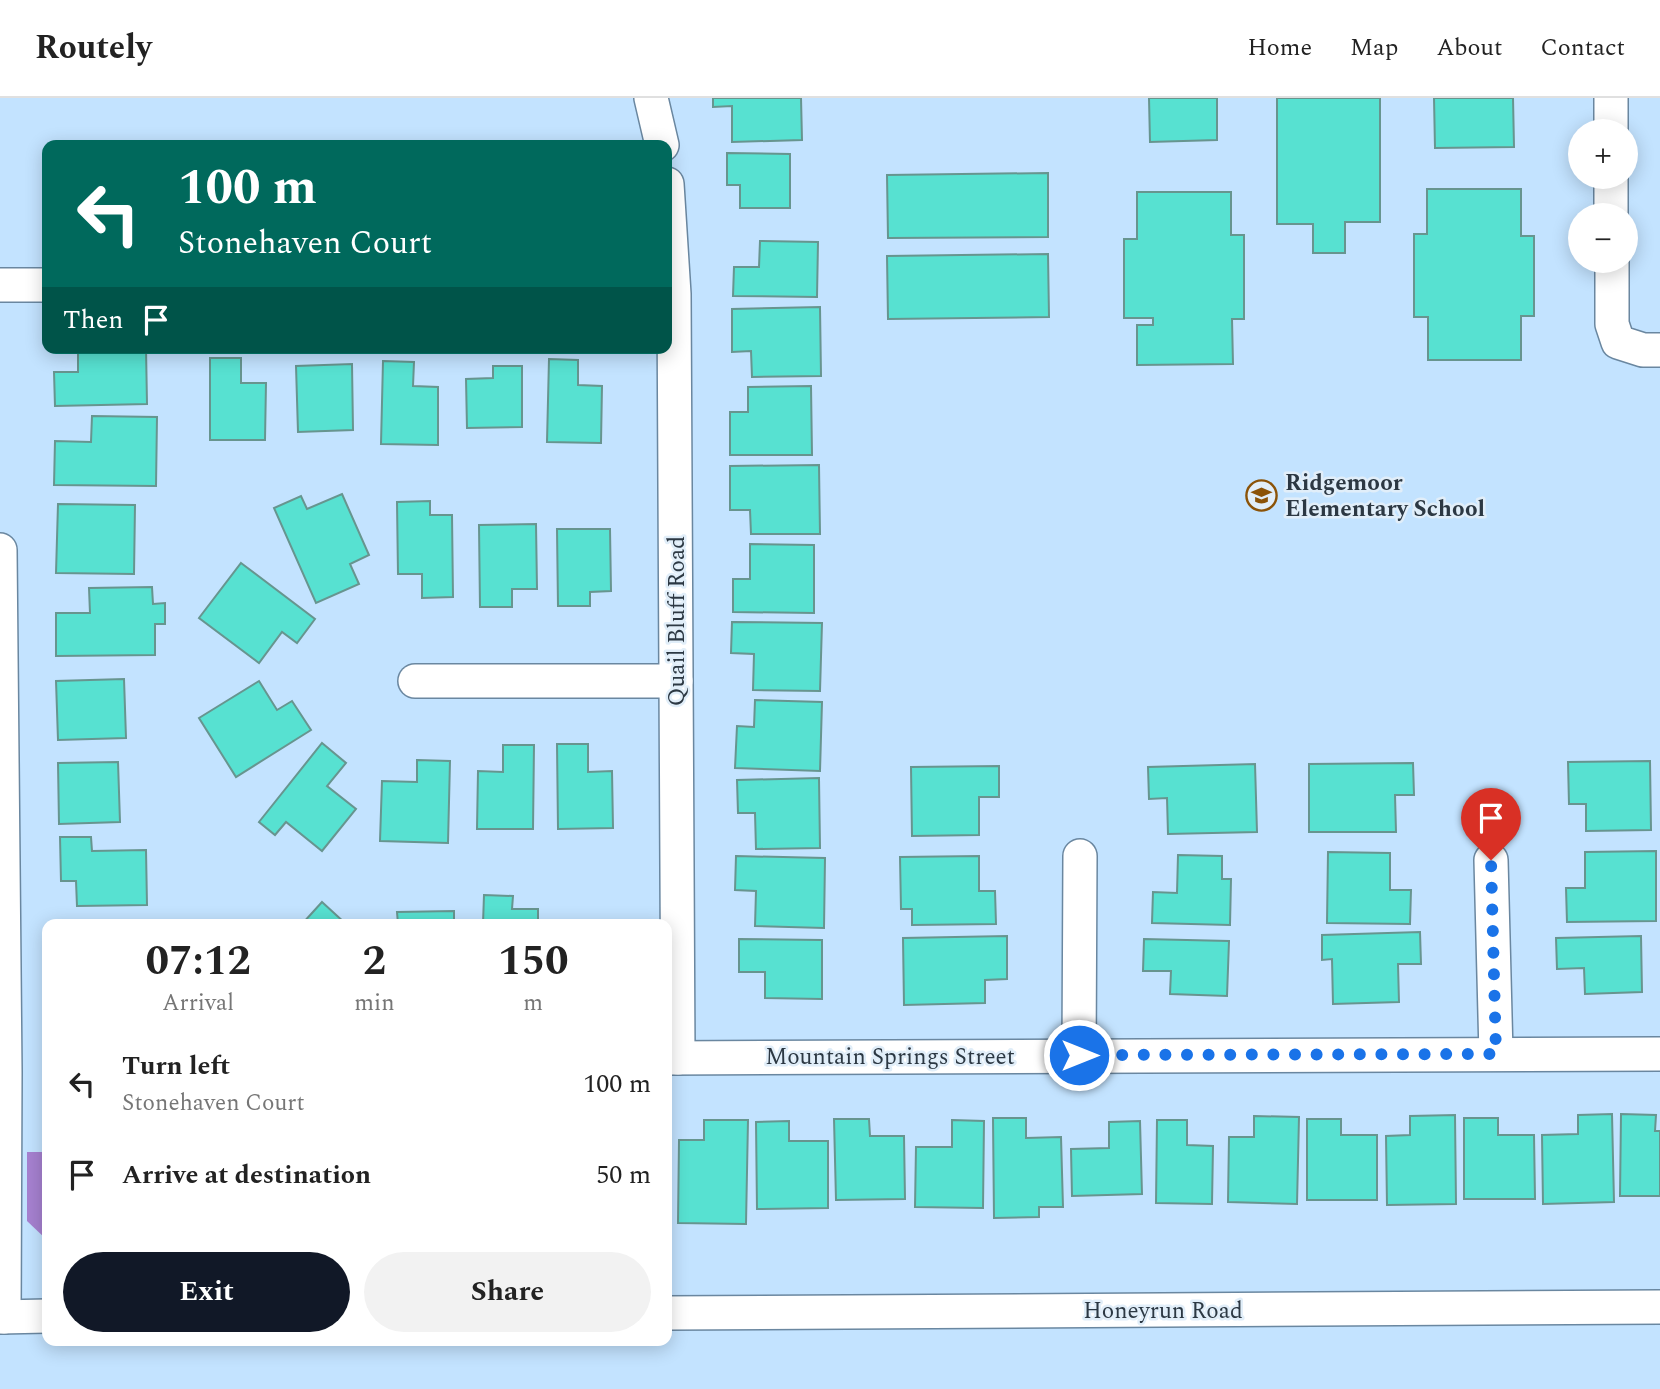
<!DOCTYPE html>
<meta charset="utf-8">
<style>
body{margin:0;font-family:Spectral,serif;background:#f2f2f2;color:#222;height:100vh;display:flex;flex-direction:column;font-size:26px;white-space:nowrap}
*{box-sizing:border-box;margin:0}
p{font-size:23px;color:#767676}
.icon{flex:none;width:38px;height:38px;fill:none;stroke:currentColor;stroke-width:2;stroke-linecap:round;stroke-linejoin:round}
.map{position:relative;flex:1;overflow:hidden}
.sheet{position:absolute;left:42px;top:821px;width:630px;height:427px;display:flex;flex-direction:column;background:#fff;border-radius:14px;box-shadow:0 4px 18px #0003}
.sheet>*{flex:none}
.guide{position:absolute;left:42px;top:42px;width:630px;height:214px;border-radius:14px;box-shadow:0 4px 18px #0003;background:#00695c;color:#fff;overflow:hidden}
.buttons{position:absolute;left:1568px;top:21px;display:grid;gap:14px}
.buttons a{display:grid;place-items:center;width:70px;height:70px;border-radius:50%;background:#fff;box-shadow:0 4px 18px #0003;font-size:35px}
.pin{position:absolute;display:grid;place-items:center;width:60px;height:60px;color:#fff;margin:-72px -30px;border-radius:50% 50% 50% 0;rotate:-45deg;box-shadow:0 0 7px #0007}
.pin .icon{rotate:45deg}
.me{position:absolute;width:77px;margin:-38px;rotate:90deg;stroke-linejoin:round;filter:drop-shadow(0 0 5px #0008)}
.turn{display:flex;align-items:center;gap:24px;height:147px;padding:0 21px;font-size:32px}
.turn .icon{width:91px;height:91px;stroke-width:2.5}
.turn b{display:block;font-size:49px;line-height:60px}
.then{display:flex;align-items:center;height:66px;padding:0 21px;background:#0003;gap:14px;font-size:26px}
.eta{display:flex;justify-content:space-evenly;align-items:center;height:119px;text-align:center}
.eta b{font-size:42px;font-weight:700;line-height:49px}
.action{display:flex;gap:14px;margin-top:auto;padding:14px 21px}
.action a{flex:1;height:80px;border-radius:42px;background:#111827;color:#fff;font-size:28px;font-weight:700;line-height:80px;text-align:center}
.action a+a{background:#f2f2f2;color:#222}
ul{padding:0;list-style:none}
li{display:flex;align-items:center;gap:21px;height:91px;padding:0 21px}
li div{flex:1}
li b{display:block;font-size:26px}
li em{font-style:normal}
header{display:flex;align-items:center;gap:42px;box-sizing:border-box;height:98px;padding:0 35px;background:#fff;border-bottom:2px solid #e0e0e0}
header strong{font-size:33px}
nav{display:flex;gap:38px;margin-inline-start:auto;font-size:24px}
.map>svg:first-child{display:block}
.water{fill:#a681d0}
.building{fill:#57e1d1;stroke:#67958f;stroke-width:2}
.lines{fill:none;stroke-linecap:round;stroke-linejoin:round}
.minor-casing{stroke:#6a87a0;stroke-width:36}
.minor{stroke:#fff;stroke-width:33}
.route{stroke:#1a73e8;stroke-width:12;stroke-dasharray:0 21.6}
.labels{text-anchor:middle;stroke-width:5;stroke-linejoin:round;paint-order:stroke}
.poi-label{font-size:23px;font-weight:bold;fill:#2c3843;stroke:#e1eef9;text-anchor:start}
.street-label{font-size:23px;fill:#2c3843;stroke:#e1eef9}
</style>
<header>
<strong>Routely</strong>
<nav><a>Home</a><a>Map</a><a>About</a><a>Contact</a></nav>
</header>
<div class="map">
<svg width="1660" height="1291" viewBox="0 0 1660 1291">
<rect width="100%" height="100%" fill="#c3e3ff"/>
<path class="water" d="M27,1054H47V1142L27,1123Z"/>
<g class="building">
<path d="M713,0H801L802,42L732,44V8L713,9Z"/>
<path d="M1149,0H1217V42L1150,44Z"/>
<path d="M1277,0H1380V124H1345V155H1313V126H1277Z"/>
<path d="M1434,0H1513L1514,49L1435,50Z"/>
<path d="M727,55L790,56V110H740V87H727Z"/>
<path d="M1048,75V139L888,140L887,77Z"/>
<path d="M1427,91H1521V138H1534V218H1521V262H1428V219H1414V136H1427Z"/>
<path d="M1137,94H1231V137H1244V221H1232L1233,266L1137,267V227H1153V220H1124V141H1137Z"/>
<path d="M760,143L818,144L817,199L733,198L734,169H759Z"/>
<path d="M1048,156L1049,219L888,221L887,158Z"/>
<path d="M820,209L821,278L752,279L751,253L732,254V211Z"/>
<path d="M78,250H146L147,306L55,308L54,274H78Z"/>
<path d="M210,260H241V285H266L265,342H210Z"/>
<path d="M549,261L578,262V287L602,288L601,345L547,344Z"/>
<path d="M383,263L414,264L413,288L438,289V347L381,346Z"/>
<path d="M352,266L353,332L298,334L296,268Z"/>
<path d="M493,268H522V329L467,330L466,281L493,280Z"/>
<path d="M811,288L812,357H730V314H748V289Z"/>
<path d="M92,318L157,319L156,388L54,387L55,343L91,344Z"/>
<path d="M819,367L820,436H751L750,412H730V368Z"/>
<path d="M342,396L369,457L350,466L359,486L316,505L274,410L301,398L307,411Z"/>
<path d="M430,403V417H452L453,499L422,500V476H398L397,404Z"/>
<path d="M58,406L135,407L134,476L56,475Z"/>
<path d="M536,426L537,491H512V509H480L479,427Z"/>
<path d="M557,431H610L611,493L590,494V508H558Z"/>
<path d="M750,446L814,447V515L733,514V481H750Z"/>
<path d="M241,465L315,521L297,545L282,534L259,565L199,520Z"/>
<path d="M152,489L153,506L165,505V526H155V557L56,558V515H90L89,490Z"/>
<path d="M732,524L822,525L820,593L753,592L754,556L731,555Z"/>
<path d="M124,581L126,640L58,642L56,583Z"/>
<path d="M259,583L277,612L292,603L311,632L236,679L199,620Z"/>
<path d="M755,602L822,604L820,673L735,670L737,628L754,629Z"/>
<path d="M322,645L346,665L327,688L356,711L322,753L286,724L275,737L259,724Z"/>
<path d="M557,646H588V674L612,673L613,730L558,731Z"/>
<path d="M503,647H534L533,731H477L478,673L503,674Z"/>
<path d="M417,662L450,663L448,745L380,743L382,683L417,684Z"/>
<path d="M1650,663L1651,732L1586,733V706H1569L1568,664Z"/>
<path d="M118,664L120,724L59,726L58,665Z"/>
<path d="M1413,665L1414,697H1395L1396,734H1309V666Z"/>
<path d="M1255,666L1257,734L1168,736L1167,700L1149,701L1148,669Z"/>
<path d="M999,668V699H979V737L912,738L911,669Z"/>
<path d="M819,680L820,750L756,751L755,715H738L737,682Z"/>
<path d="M60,739H91L92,753L146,752L147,807L77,808L76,783H61Z"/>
<path d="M1656,753V823L1567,824L1566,790H1585V754Z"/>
<path d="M1328,754L1390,755V792H1411L1410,826L1327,825Z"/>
<path d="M1178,757L1222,758V781H1231L1230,827L1152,825L1153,794L1177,795Z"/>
<path d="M736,758L825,760L824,830L755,828L756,793L735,792Z"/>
<path d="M979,758V793H995L996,826L912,827V811H901L900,759Z"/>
<path d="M484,797L513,798L512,811H538V826H483Z"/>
<path d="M322,804L346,826H302Z"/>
<path d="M454,813V826H398L397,814Z"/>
<path d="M1420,834L1421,866H1398L1399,904L1333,906L1332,861L1322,862V837Z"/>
<path d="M1007,838V881L985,882V905L904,907L903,840Z"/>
<path d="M1641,838L1642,894L1585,896L1584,870L1557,871L1556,840Z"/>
<path d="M739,841L822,842V901L765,900V874H739Z"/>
<path d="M1144,841L1229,843L1227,898L1170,896L1171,873H1143Z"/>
<path d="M1612,1016L1614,1104L1543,1106L1542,1037L1578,1036V1017Z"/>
<path d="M1621,1016L1656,1017L1655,1033H1660V1098H1620Z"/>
<path d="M1455,1017L1456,1106L1387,1107L1386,1038L1410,1037V1018Z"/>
<path d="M1254,1018L1299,1019L1297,1106L1228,1104L1229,1039H1254Z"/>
<path d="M993,1020H1026V1040L1061,1039L1063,1109H1039V1119L994,1120Z"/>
<path d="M1464,1020H1498V1037H1534L1535,1101H1464Z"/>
<path d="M834,1021H869L870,1038H904L905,1101L836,1102Z"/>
<path d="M1307,1021H1341V1037H1377V1102H1307Z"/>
<path d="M704,1022H748L746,1126L678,1125L679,1042H704Z"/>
<path d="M952,1022L984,1023L983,1110L915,1109L916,1049H952Z"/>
<path d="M1157,1022H1187V1047L1213,1048L1212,1106L1156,1105Z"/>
<path d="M789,1023V1043H828V1110L757,1111L756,1024Z"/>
<path d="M1140,1023L1142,1096L1072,1098L1071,1051L1109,1050V1024Z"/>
<path d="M667,1041H671L670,1104H667Z"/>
</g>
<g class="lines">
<defs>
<g id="minor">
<path d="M651,0L662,47"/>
<path d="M1611,0V33"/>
<path d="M1611,79V117"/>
<path d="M667,86L674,196L678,960"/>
<path d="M1612,163V226L1618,244L1643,252H1660"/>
<path d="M0,187H47"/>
<path d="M0,452L5,974L4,1219"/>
<path d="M415,583H676"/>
<path d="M1491,762L1496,956"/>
<path d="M1079,957L1080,758"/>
<path d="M667,960L1660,956"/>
<path d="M667,1215L1660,1209"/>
<path d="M0,1219L47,1218"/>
</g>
</defs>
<use href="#minor" class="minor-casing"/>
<use href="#minor" class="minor"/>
</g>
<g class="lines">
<path class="route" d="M1079,957L1496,956L1491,762"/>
</g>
<defs>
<symbol id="school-ring" viewBox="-11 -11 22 22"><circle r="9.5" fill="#e1eef9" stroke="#8b5308" stroke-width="1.5"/><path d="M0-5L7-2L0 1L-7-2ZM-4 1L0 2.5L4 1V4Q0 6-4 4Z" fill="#8b5308"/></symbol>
</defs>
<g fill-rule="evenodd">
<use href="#school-ring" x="1244" y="380" width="35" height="35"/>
</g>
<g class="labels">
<g class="poi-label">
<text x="1285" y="392">Ridgemoor<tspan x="1285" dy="26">Elementary School</tspan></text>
</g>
<g class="street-label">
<text transform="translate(676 523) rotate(-90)" y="8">Quail Bluff Road</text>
<text x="890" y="966">Mountain Springs Street</text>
<text x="1163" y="1220">Honeyrun Road</text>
</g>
</g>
</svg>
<div class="buttons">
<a>+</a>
<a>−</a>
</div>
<div class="pin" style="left:1491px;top:762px;background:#d93025"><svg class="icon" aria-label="arrive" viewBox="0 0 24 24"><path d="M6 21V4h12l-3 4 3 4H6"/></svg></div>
<svg class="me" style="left:1079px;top:957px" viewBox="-20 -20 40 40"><circle r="17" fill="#1a73e8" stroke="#fff" stroke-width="3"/><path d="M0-11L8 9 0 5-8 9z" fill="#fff"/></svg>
<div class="guide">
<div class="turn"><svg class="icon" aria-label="left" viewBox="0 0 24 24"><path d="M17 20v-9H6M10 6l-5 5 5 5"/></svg><div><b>100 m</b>Stonehaven Court</div></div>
<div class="then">Then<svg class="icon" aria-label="arrive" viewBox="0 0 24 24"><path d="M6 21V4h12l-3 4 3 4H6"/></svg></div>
</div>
<section class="sheet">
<div class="eta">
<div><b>07:12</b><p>Arrival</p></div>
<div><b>2</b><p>min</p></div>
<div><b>150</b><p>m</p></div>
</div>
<ul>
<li><svg class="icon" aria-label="left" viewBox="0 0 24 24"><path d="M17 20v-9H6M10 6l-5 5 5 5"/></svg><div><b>Turn left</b><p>Stonehaven Court</p></div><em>100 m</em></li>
<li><svg class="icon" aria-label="arrive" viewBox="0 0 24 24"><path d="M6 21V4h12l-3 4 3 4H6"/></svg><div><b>Arrive at destination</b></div><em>50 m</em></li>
</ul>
<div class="action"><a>Exit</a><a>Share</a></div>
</section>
</div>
